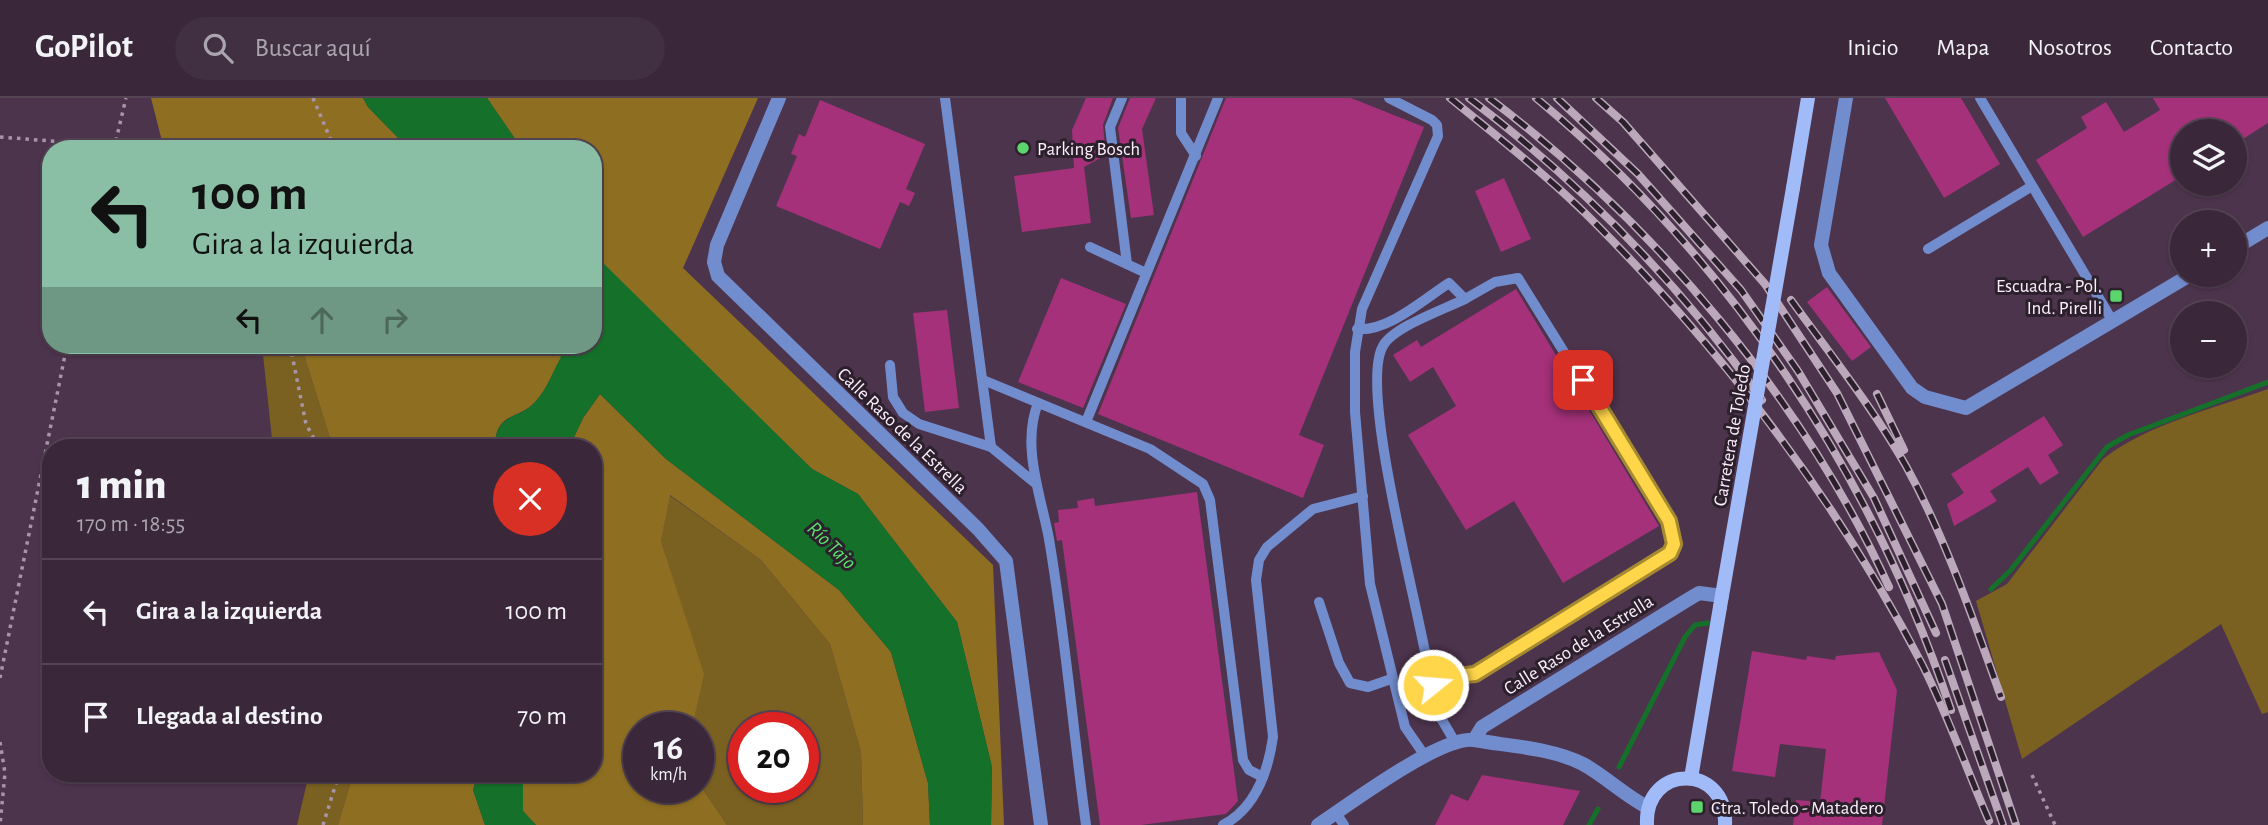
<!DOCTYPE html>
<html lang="es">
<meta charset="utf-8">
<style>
body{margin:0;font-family:"Alegreya Sans",sans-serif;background:#412f42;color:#f1f3f6;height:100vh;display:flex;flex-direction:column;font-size:26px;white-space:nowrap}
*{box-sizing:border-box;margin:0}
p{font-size:23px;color:#aba5af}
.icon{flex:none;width:38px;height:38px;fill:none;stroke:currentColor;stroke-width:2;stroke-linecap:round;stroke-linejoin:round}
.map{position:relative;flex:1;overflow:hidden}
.drawer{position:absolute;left:42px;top:341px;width:560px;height:343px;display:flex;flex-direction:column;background:#3a273a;border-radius:28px;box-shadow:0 2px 5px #0004,0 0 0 2px #544454}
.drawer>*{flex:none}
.guide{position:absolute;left:42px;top:42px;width:560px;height:214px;border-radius:28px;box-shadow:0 2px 5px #0004,0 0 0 2px #544454;background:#8abfa5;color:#111;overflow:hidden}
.buttons{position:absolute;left:2170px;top:21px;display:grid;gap:14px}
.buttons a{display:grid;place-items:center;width:77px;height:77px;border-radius:50%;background:#3a273a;box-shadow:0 2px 5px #0004,0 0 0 2px #544454;font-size:35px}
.speed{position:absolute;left:623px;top:614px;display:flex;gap:14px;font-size:35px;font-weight:700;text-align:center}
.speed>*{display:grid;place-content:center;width:91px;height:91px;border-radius:50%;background:#3a273a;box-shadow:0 2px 5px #0004,0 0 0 2px #544454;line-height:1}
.speed small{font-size:18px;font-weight:400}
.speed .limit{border:10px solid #d22;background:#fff;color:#111}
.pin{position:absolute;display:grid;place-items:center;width:60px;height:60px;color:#fff;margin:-30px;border-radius:14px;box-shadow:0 4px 10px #0006}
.me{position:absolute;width:77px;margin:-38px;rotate:73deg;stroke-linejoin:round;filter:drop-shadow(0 0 5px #0008)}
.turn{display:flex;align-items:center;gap:24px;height:147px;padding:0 35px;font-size:32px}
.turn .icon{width:91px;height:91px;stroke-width:2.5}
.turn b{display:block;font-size:49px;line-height:60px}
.lanes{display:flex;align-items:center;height:66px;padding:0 35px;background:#0003;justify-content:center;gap:35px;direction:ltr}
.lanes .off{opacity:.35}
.round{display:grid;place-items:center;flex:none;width:74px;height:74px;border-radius:37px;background:#412f42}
.head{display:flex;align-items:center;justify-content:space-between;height:119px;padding:0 35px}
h1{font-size:42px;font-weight:800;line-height:52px}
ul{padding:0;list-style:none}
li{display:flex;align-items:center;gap:21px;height:105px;padding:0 35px;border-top:2px solid #544454}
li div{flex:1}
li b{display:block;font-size:26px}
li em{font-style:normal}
header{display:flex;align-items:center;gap:42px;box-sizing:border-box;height:98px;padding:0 35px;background:#3a273a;border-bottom:2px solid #544454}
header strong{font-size:33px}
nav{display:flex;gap:38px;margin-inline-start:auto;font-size:24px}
.search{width:490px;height:63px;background:#412f42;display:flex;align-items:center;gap:18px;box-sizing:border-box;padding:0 24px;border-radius:38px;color:#aba5af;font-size:26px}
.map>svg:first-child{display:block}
.green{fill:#7b6121;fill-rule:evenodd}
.forest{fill:#8e6f21}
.water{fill:#15702a}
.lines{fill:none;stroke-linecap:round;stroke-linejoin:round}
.stream{stroke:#15702a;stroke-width:5}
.building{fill:#a43179}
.path{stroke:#a995a9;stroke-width:3.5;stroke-dasharray:3.5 5;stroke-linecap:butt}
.lane{stroke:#728dce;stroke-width:10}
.street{stroke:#728dce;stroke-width:14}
.secondary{stroke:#a1bbf9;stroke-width:14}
.rail-casing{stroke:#bba8bb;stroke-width:8}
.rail{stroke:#2c202c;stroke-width:5;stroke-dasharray:16;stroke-linecap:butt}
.secondary-bridge{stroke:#a1bbf9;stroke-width:14}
.route-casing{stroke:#a68a30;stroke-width:18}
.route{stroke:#ffd54a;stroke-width:12}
.poi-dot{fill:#5cd56d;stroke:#2c202c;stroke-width:2.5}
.labels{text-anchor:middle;stroke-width:6;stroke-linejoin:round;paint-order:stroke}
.poi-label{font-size:19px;fill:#fdedfd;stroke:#2c202c;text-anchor:start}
.street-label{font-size:19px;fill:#fdedfd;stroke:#2c202c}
.water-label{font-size:21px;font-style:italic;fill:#5ae370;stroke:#2c202c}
</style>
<header>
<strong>GoPilot</strong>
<div class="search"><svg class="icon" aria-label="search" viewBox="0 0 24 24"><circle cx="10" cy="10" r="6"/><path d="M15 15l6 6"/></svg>Buscar aquí</div>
<nav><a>Inicio</a><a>Mapa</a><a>Nosotros</a><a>Contacto</a></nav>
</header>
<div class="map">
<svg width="2268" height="727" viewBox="0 0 2268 727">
<rect width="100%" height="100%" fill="#4d344d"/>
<g class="green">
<path d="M262,247H301L333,350H273Z"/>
<path d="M2268,291V614L2262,616L2221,526L2022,661L1976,503L2007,486L2103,361C2147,326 2216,310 2268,291Z"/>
<path d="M669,397L761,462L830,546L861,654L863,727H727L698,684V630H692L703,576L661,443ZM744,630H803V690H744Z"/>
<path d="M309,676H353L338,727H297Z"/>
</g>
<g class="forest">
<path d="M151,0H363L368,9L409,51H164Z"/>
<path d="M487,0H758L683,170L993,467L1004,727H991L992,669L957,524L858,396L812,371L601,165L593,155V51H522Z"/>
<path d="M301,247H549L562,259C554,273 547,291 536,303C519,323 495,312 495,350H333Z"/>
<path d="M600,296L666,361L839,492L891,554L928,685L930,727H863L861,654L830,546L761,462L670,397L661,443L704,576L692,630H639V690H698V684L727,727H536L523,713V676H593V350H569L583,320Z"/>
<path d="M353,676H478L473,692L485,727H338Z"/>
</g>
<g class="water">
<path d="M363,0H487L522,51H409L368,9Z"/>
<path d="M593,155L812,371L858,396L957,524L992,669L991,727H930L928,685L891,554L839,492L666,361L600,296L583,320L569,350H495C495,313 519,323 536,303C547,291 553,273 561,259L549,247H593Z"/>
<path d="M478,676H523V713L536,727H485L473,692Z"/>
</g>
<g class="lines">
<g class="stream">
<path d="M1991,491L2010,473L2107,349L2128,337L2268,284"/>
<path d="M1619,669L1685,539L1695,527L1708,525"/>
<path d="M1589,727L1598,711"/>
</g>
</g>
<g class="building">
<path d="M1086,0H1113L1103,27L1106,57L1084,69L1091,125L1022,134L1014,78L1074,70L1072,32Z"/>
<path d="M1130,0H1156L1142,31L1154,117L1131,120L1118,30Z"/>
<path d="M1226,0H1351L1424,29L1299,337L1324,347L1303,400L1098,316Z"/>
<path d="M1885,0H1961L2000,66L1944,100Z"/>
<path d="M2153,0H2268V25L2235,46V33H2182V78L2083,139L2036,62L2087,30L2081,19L2106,4L2124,34L2160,12Z"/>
<path d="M820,2L925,46L906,91L915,95L909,108L900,104L880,151L776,108L797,58L791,56L799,36L805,39Z"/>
<path d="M1504,80L1531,141L1501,154L1475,93Z"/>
<path d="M1061,180L1126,206L1083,310L1018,284Z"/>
<path d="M1827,189L1871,249L1852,263L1807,204Z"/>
<path d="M1516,191L1659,428L1563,485L1514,403L1466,432L1408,337L1456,308L1433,269L1410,284L1393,257L1417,242L1421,249Z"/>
<path d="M947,212L959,310L925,314L913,215Z"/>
<path d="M2044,318L2063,347L2048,357L2059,375L2040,387L2028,369L1990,393L1997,403L1954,428L1947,406L1964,395L1951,376Z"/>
<path d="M1197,394L1238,703L1226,716L1141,727H1100L1062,442L1057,443L1054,425L1059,424L1058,412L1078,410L1077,403L1094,400L1095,408Z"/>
<path d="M1752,553L1806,562L1807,558L1835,562L1836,558L1879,554L1897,592L1882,727H1793L1796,702L1820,704L1826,651L1780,646L1775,679L1732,673Z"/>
<path d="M1482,677L1580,693L1563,727H1435L1451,696L1468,703Z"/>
</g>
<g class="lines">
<g class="path">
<path d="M313,0L333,47L331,51"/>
<path d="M0,39L115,48"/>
<path d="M114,51L126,0"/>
<path d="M290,247L306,326L319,350"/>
<path d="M0,580L67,247"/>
<path d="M0,644L5,675L0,727"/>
<path d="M2032,677L2055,727"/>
<path d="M323,727L339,676"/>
</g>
<g class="lane">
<path d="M945,0L991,349"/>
<path d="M1122,0L1110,29L1127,166"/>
<path d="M1181,0V35L1196,58"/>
<path d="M1389,0L1432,22L1437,27L1438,38L1362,211L1355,254V314L1370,486L1405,629L1425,658"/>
<path d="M1980,0L2112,222"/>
<path d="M1090,149L1146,175"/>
<path d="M1928,151L2032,88"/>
<path d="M1357,231C1388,234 1424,201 1449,185L1465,201C1445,211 1393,229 1383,248C1356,294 1429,544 1435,610L1455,644"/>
<path d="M890,267L893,299L903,315L919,326L991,349L1035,385"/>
<path d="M983,282L1150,351L1203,386L1210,402L1243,662L1249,672L1263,679"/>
<path d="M1038,305C1021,348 1041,398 1049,441C1065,535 1073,632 1086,727"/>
<path d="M1086,324L1218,0"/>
<path d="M1319,504L1339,565L1350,585L1368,589L1391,581"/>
<path d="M1433,587L1448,579L1475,576L1670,455L1674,446L1669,423L1518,180L1495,184L1465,201"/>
<path d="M1336,715L1344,727"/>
<path d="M1223,727C1256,710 1268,674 1273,639L1256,482L1259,462L1267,449L1313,411L1363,398"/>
</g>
<g class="street">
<path d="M779,0L717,147L714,164L718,178L978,431L1006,463L1041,727"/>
<path d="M1846,0L1821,147L1829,175L1912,290L1925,299L1966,310L2190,177"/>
<path d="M2235,150L2268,130"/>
<path d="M1474,642C1508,648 1552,650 1583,666C1605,678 1624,697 1647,709"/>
<path d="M1318,727C1350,706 1440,638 1474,642L1482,629L1684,504L1699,495L1722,498"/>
</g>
<g class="secondary">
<path d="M1793,90L1808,0"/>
<path d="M1691,680L1720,509"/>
<path d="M1647,727C1644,665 1728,665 1725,727"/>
</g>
<defs>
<g id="rail">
<path d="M1450,0C1500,41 1552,81 1598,128C1726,257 1839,406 1923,568C1948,618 1967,672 1989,723"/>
<path d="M1469,0C1581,85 1681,187 1762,302"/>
<path d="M1489,0C1653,124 1804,302 1889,489"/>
<path d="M1536,0C1728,159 1872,375 1951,612"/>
<path d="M1557,0L1638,76L1741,192L1798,273L1874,400L1936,535"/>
<path d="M1596,0L1623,24L1765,186L1837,295L1942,506L2016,727"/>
<path d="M1791,202C1831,257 1873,310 1906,368C1946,441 1973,521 2001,599"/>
<path d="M1877,296L1904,352"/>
<path d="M1945,562L2003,727"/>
</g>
</defs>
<use href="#rail" class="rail-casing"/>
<use href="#rail" class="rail"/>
<path class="secondary-bridge" d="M1720,509L1793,90"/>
</g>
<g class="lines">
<defs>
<path id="route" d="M1433,587L1448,579L1475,576L1670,455L1674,446L1669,423L1583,282"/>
</defs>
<use href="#route" class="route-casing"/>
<use href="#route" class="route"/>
</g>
<g class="poi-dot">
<circle cx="1023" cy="50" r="7"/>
<rect x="2109" y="191" width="14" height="14" rx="3.5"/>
<rect x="1690" y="702" width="14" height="14" rx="3.5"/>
</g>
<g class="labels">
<g class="poi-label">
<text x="1037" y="57">Parking Bosch</text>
<text x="2102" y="194" text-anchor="end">Escuadra - Pol.<tspan x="2102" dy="22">Ind. Pirelli</tspan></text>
<text x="1711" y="716">Ctra. Toledo - Matadero</text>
</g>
<g class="street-label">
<text transform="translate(903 332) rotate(44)" y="7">Calle Raso de la Estrella</text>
<text transform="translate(1731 337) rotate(-80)" y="7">Carretera de Toledo</text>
<text transform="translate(1578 546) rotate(-32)" y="7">Calle Raso de la Estrella</text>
</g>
<g class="water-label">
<text transform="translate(832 447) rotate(44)" y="7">Río Tajo</text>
</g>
</g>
</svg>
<div class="buttons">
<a><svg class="icon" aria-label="layers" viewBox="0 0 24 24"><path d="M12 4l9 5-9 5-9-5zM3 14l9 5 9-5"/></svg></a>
<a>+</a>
<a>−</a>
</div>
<div class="speed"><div>16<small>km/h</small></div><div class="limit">20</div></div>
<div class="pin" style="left:1583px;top:282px;background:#d93025"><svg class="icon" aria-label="arrive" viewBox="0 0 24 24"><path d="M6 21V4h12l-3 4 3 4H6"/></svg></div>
<svg class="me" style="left:1433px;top:587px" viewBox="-20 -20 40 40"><circle r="17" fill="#ffd54a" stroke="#fff" stroke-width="3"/><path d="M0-11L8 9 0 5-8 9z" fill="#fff"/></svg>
<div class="guide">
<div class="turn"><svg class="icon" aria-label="left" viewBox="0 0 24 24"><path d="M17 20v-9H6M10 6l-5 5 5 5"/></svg><div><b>100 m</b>Gira a la izquierda</div></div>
<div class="lanes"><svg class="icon" aria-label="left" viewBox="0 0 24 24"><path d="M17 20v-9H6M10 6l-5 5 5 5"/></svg><svg class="icon off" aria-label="ahead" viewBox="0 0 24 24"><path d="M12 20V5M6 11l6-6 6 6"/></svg><svg class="icon off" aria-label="right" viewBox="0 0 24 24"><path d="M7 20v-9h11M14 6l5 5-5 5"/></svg></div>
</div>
<section class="drawer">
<div class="head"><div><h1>1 min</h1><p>170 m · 18:55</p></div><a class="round" style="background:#d93025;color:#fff"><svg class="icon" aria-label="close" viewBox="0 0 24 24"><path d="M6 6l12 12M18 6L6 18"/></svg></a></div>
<ul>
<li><svg class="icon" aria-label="left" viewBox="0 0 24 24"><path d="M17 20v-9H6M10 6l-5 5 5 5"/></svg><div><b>Gira a la izquierda</b></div><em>100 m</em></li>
<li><svg class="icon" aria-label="arrive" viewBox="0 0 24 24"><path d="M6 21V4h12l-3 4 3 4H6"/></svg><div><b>Llegada al destino</b></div><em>70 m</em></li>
</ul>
</section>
</div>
